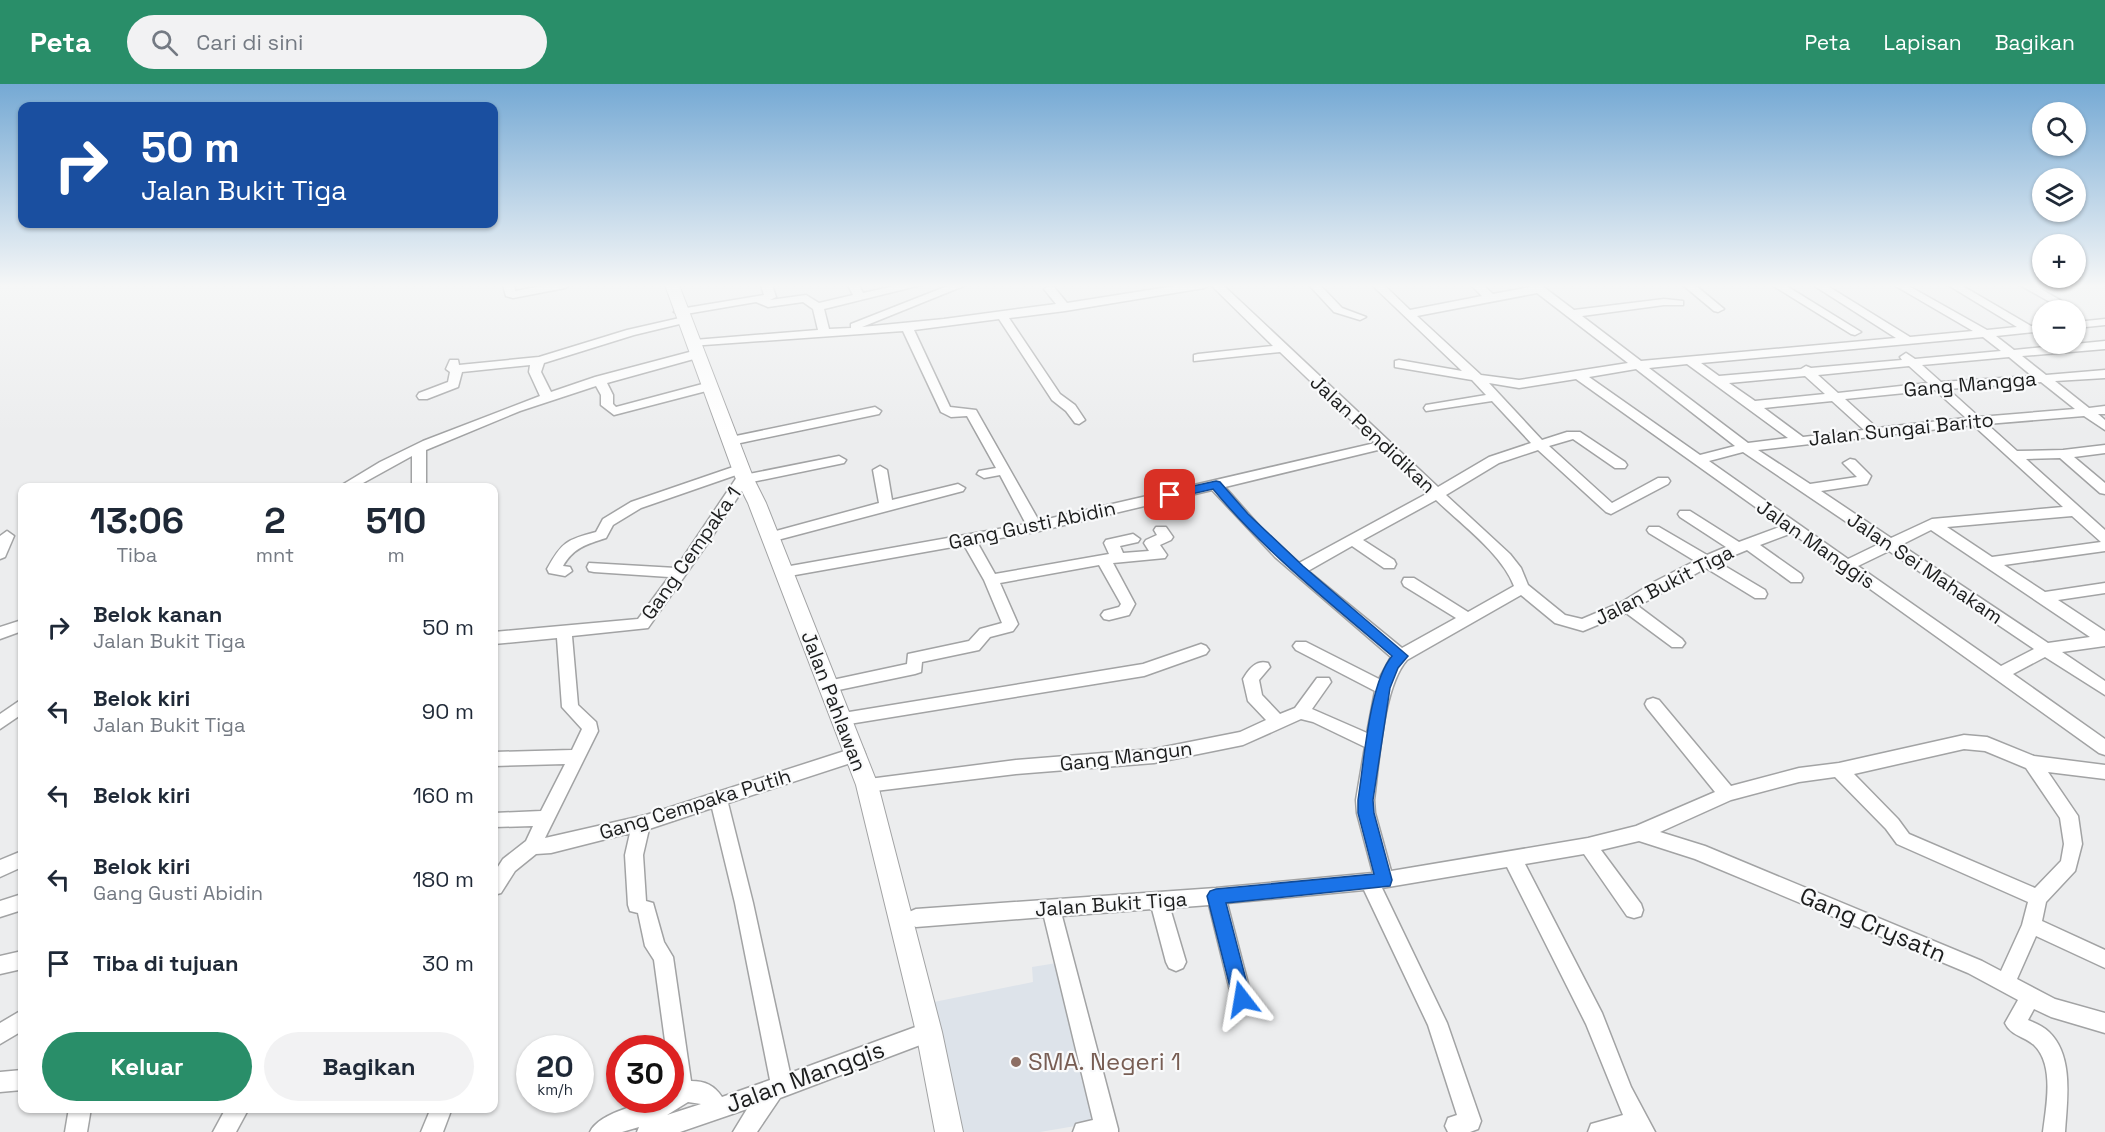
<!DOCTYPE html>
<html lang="id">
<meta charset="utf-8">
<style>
body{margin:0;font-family:"Space Grotesk",sans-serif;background:#f2f2f3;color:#1f2937;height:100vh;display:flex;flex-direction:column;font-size:22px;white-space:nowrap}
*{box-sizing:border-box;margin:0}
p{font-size:20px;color:#747a83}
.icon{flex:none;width:33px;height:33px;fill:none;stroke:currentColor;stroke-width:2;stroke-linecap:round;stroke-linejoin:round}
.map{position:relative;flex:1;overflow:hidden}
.drawer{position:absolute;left:18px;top:399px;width:480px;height:630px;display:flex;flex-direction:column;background:#fff;border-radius:12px;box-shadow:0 2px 4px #0004}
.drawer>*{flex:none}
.top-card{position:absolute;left:18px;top:18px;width:480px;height:126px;border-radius:12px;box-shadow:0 2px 4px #0004;background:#1a4fa0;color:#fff;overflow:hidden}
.fabs{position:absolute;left:2032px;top:18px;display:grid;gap:12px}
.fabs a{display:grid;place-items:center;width:54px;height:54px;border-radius:50%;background:#fff;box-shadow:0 2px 4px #0004;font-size:30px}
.speed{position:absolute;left:516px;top:951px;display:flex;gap:12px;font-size:30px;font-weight:700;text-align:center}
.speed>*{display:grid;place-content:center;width:78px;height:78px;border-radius:50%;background:#fff;box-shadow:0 2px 4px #0004;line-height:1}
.speed small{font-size:15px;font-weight:400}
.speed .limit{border:9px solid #d22;background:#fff;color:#111}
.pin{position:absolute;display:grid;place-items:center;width:51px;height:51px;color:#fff;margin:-26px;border-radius:12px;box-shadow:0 3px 9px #0006}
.me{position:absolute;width:66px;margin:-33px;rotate:346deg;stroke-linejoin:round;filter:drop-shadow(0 0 4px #0008)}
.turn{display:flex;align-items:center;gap:21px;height:126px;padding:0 24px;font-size:27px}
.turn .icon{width:78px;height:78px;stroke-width:2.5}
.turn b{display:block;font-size:42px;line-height:51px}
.eta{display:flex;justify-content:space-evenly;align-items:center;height:102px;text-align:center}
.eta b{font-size:36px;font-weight:700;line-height:42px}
.action{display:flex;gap:12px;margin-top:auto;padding:12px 24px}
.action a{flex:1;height:69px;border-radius:36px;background:#298e69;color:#fff;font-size:24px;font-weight:700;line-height:69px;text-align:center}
.action a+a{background:#f2f2f3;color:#1f2937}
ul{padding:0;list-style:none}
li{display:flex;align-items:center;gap:18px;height:84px;padding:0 24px}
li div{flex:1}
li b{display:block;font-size:22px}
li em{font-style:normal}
header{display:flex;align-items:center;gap:36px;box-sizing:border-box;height:84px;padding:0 30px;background:#298e69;color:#fff}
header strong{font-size:28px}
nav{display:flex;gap:33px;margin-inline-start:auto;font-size:21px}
.search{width:420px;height:54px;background:#f2f2f3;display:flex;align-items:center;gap:15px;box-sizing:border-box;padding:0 21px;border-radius:33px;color:#747a83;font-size:22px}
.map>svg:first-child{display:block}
.built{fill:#dde3ea}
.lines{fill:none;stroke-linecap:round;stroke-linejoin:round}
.minor-casing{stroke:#a2a3a4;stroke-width:3}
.major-casing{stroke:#a2a3a4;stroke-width:2}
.minor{fill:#fff;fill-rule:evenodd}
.major{fill:#fff;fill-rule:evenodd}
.route{fill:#1a73e8;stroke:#114b97;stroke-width:1.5}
.education-dot{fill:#8d6e63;stroke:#f9fafb;stroke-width:2}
.labels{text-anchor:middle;stroke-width:4.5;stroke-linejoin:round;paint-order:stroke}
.street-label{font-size:20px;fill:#1c1d1d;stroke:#f9fafb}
.near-street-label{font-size:24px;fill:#1c1d1d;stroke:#f9fafb}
.near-education-label{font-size:24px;fill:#785e54;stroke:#f9fafb;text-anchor:start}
</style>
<header>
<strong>Peta</strong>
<div class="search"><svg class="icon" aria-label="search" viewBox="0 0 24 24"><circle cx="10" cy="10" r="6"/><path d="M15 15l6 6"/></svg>Cari di sini</div>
<nav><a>Peta</a><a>Lapisan</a><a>Bagikan</a></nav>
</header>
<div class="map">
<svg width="2105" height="1048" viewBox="0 0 2105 1048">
<rect width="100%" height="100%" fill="#ecedee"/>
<path class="built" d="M1063,878L1099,1038L1040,1048H961L934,918L1033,898L1032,883Z"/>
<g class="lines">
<defs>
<g id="minor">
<path d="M503,201H514L515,207L547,201H570L565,204L513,214L506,212Z"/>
<path d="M761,201H772L776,213L770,216L806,211L819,219L853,211L848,201H859L863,209L899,201H921L824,225L829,245L851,244V240L950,201H966L862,243L944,235L1056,220L1044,205L1050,202L1054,203L1067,219L1181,201H1209L1204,204L1065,227L1009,234L1060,310L1075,321L1085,336L1079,340L1075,339L1066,327L1052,316L999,235L914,246L950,323L976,326L1039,437L1375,359L1280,268L1194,277V271L1198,270L1273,262L1211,201H1223L1438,403L1489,373L1531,359L1492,317L1426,327L1424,324L1426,321L1486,311L1472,296L1395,283V277L1399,276L1462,287L1372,201H1384L1410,226L1482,212L1471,201H1483L1493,210L1530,203L1529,201H1541L1574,226L1664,215L1683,217V221H1664L1582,232L1641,277L1896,254L1813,201H1826L1910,253L1973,247L1894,201H1907L1987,246L2017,243L1948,201H1961L2031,242L2043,241V247L1996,252L2014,266L2105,257V265L2022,272L2046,291L2105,286V294L2055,297L2089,324L2105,322V330H2098L2105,336V346L2084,332L1987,340L2017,367L2063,366L2105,361V369L2074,373L2105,399V410L2100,409L2060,374L2026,375L2105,446V467L2004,481L2045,508L2105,499V509L2058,516L2105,547V562L2062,568L2105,597V611L2045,573L2013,590L2105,655V671L2099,669L1792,449L1760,461L1801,490L1803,494L1801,498H1791L1747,466L1718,478L1765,506L1767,510L1765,514H1755L1706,484L1638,522L1682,555L1685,559L1682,563H1672L1626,529L1583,547L1555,539L1521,511L1407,576C1383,603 1379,679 1374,716L1375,729L1391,787L1588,754L1636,742L1715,708L1647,624L1645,620L1647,616L1653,614L1659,616L1731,702L1799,684L1839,679L1964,651L1987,653L2034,672L2105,681V695L2048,688L2078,732L2082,760L2075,787L2046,818L2042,837L2105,866V884L2036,852L2017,895L2055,915L2105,929V949L2051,933L2034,925L2028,936C2035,939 2043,942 2049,948C2074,972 2067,1016 2065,1048H2043C2046,1023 2055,981 2034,961C2024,952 2011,952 2005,939L2018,916L1968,889L1695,775L1639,757L1601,766L1641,820L1643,826L1641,832L1634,834L1627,832L1584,770L1525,780L1602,929L1631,1003L1655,1048H1588L1591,1040L1623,1031L1586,940L1507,783L1382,804L1447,939L1481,1037L1478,1045L1470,1048H1448L1445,1042L1448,1034L1457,1031L1428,941L1364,806L1227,819L1252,915L1249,922L1242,924L1235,922L1232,915L1209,821L1170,824L1186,878L1183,884L1176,887L1169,884L1166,878L1152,825L1062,832L1118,1045V1048H1073L1076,1040L1093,1036L1044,833L916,843L909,840L907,834L909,828L916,825L1216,804L1373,789L1357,729L1356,716L1365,663L1313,638L1301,635L1243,661L1154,679L1016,690L867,708L861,706L858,701L861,696L1016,676L1154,665L1240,648L1266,636L1248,617L1243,595C1248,586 1256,575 1268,579L1270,583L1259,596L1262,611L1280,630L1295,624L1317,594H1329L1331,598L1312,625L1367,649L1375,607L1296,566L1293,562L1296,558H1306L1379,595L1391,573L1275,473L1212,406L1035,448L977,458L995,490L1109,470L1104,459L1106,456L1133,450L1140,455L1138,458L1120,462L1123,469L1149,467L1144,459L1146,456L1157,451L1154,446L1156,443H1166L1173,453L1171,456L1160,461L1167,471L1165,474L1113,479L1135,520L1129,531L1109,536L1104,535L1101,531L1104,527L1119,523L1121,520L1099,481L1000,499L1018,540L1013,547L990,553L979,566L922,578L921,588L915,590L829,608L823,606L821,602L823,598L907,580L908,570L969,557L980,545L1002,539L984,496L964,461L784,493L777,488L779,484L1026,440L1000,391L984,394L977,390L979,387L996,384L967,332L951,333L941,328L903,247L690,262V258L694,256L818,246L813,225L803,218L768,223L756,218L680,231L674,228L680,225L764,211ZM1537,209L1628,279L1519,296L1481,291L1417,232ZM1983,253L2001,267L1915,275L1906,269L1900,273L1902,276L1811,284L1806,282L1801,285L1719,292L1701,279ZM2009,273L2032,292L1941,298L1922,281ZM1687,280L1788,354L1748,359L1649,284ZM1909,282L1928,299L1838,309L1818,291ZM1636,285L1735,362L1700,371L1589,293ZM1805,292L1825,310L1755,317L1729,299ZM1576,295L1782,442L1739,458L1690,427H1680L1678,430L1680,433L1726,463L1707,471L1659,443H1649L1647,446L1649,449L1695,477L1654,498L1622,518L1582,535L1565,531L1528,501L1521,484L1510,470L1446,411L1499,379L1538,366L1606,428L1611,430L1668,400L1670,397L1668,394H1658L1612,419L1549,362L1573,355L1615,384H1625L1627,381L1625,378L1580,348H1567L1542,356L1489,299L1519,304ZM2041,298L2075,325L1979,333L1948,305ZM1935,306L1966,334L1877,344L1845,315ZM1832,317L1864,346L1803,353L1764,324ZM1973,341L2063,423L1932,435L1891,454L1821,407L1867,400L1871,392L1855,376L1850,375L1843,379L1857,393L1810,400L1758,366ZM1382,365L1428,409L1299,479L1262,445L1225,403ZM1743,368L1879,460L1848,475L1709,377ZM1436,416C1461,440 1502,470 1514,502L1468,528L1414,494H1404L1402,498L1404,502L1456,534L1402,564L1308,487L1352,462L1384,484H1394L1396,480L1394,476L1363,456ZM2072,432L2101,458L1992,473L1947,443ZM1931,446L2090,553L2048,559L1901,461ZM1889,467L2034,565L2001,582L1858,482ZM1964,665L1985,667L2026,684L2060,734L2064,760L2061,777L2035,804L1909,750L1898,735L1854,690ZM1835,693L1886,745L1897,760L2028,818L2022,841L2001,887L1982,877L1705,762L1660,748L1731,716L1799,698Z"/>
<path d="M1309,201H1320L1342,224L1366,233L1360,236L1334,228Z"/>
<path d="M1683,201H1695L1724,225L1718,228L1714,227Z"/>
<path d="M1772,201H1785L1861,248L1855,251L1851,250Z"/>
<path d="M2020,201H2034L2077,226H2064Z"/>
<path d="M684,233L690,236L688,238L634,251L544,279L541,288L551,308L595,293L697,266L703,270L701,273L607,299L613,311V320L616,323L710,298L716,302L714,305L614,331L601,321V311L596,302L520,327L426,366V404H412V372L354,404H337L380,378L423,357L540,312L529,288L530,281L462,288L458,303L427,315H419L417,312L419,309L448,298L450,288L446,285L450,276H458L459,281L539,273L627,246Z"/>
<path d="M2105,235V241L2076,244V238Z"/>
<path d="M875,323L881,327L879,330L731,361L725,357L731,353Z"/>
<path d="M839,372L846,376L844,379L747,399L708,459L648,544L572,552L578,621L596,638L598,647L545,754L646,731L857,663L863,665L865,670L863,675L728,719L753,819L790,989L929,938L936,941L939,948L936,955L780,1014L757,1048H733L747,1025L680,1048H637L639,1043L622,1048H590C599,1028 650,1016 670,1016V964H666L654,876L645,862L638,829L630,827L628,821L625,771L630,749L551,769L536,770L515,787L501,809L494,811V789L503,775L526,757L533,742L494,743V729L541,727L565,680L494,682V668L572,666L582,645L562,623L557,554L494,560V548L638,535L669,493L594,488L589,487L587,483L589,479L676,484L739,390L641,424L613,441L606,454C587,460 573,464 563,482L570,483L572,487L565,492L549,489L547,485C562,458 566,456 596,448L603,435L631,418L736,382H746L748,385L742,389L749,390ZM712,724L735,819L770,996L722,1013C714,1001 705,997 691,997L673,873L664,858L653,819L646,817L643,771L649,745ZM688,1018L701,1020L667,1031Z"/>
<path d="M880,382L887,386L892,416L958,400L965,404L963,407L770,458L765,456L763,453L765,450L879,419L873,386Z"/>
<path d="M7,447L14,452L5,473L0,475V452Z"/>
<path d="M22,536V547L0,555V543Z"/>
<path d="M1201,560L1206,562L1209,566L1206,570L1144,592L843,641L837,640L835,635L837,630L843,629L1143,580Z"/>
<path d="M22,615V630L0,645V630Z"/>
<path d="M22,767V783L0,793V776Z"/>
<path d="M22,810V826L0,833V817Z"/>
<path d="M22,867V885L0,890V872Z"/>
<path d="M22,926V947L0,960V939Z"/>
<path d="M22,986V1006L0,1008V988Z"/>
<path d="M69,1024H91L87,1048H65Z"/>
<path d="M226,1024H249L236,1048H213Z"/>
<path d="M431,1024H452L443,1048H421Z"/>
</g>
<path id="major" d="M665,201H679L753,393L766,419L878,701L942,948L963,1048H935L916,948L856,701L748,419L735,393Z"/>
</defs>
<use href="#minor" class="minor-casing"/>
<use href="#major" class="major-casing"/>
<use href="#minor" class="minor"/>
<use href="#major" class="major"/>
</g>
<linearGradient id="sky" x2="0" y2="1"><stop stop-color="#75a9d4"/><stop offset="0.58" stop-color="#f6f7f7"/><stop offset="1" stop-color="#f6f7f7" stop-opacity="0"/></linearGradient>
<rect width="2105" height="348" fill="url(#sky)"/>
<path class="route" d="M1216,397L1220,398L1248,430L1303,482L1408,572L1398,584L1390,604L1373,716L1374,729L1392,796L1390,802L1226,819L1251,915L1248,921L1242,924L1236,921L1233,915L1207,812L1210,807L1216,805L1374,790L1358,729V716C1364,679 1369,599 1392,572C1330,519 1265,468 1213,405L1170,415L1164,411L1166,408Z"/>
<circle class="education-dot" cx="1016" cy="978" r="6"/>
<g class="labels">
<g class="street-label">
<text transform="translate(1970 300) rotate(-5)" y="7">Gang Mangga</text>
<text transform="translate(1901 345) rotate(-6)" y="7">Jalan Sungai Barito</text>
<text transform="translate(1373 350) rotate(43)" y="7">Jalan Pendidikan</text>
<text transform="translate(1032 441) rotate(-12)" y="7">Gang Gusti Abidin</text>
<text transform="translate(1816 460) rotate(35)" y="7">Jalan Manggis</text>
<text transform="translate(691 469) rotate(-55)" y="7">Gang Cempaka 1</text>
<text transform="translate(1925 484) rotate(34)" y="7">Jalan Sei Mahakam</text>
<text transform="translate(1664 501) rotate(-27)" y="7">Jalan Bukit Tiga</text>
<text transform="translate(834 617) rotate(69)" y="7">Jalan Pahlawan</text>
<text transform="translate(1126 672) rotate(-7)" y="7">Gang Mangun</text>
<text transform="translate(695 720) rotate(-17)" y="7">Gang Cempaka Putih</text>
<text transform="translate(1111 820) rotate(-4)" y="7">Jalan Bukit Tiga</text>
</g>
<g class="near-street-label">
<text transform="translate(1873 841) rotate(23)" y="8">Gang Crysatn</text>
<text transform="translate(805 993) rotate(-20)" y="8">Jalan Manggis</text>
</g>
<g class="near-education-label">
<text x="1028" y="986">SMA. Negeri 1</text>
</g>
</g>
</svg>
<div class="fabs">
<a><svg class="icon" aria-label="search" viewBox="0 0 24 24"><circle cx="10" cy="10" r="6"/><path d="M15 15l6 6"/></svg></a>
<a><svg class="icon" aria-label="layers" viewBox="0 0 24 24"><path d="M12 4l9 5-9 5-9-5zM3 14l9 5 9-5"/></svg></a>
<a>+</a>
<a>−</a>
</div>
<div class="speed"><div>20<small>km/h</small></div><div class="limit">30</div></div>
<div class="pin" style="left:1170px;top:411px;background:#d93025"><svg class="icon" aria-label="arrive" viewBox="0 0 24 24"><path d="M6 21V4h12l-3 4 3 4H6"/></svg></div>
<svg class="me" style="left:1242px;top:915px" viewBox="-20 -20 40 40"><path d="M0-17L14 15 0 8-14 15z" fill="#1a73e8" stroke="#fff" stroke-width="4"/></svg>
<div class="top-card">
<div class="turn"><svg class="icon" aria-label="right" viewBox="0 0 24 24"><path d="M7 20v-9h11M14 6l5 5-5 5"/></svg><div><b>50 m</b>Jalan Bukit Tiga</div></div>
</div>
<section class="drawer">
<div class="eta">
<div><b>13:06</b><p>Tiba</p></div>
<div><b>2</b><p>mnt</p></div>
<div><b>510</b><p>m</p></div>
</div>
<ul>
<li><svg class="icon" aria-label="right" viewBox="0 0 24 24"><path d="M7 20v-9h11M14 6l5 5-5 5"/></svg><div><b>Belok kanan</b><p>Jalan Bukit Tiga</p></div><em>50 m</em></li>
<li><svg class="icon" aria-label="left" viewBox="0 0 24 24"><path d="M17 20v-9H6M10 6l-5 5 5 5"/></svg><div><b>Belok kiri</b><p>Jalan Bukit Tiga</p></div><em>90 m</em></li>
<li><svg class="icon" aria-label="left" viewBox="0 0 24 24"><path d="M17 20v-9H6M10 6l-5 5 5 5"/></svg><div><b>Belok kiri</b></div><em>160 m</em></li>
<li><svg class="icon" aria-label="left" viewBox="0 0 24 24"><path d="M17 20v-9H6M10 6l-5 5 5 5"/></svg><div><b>Belok kiri</b><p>Gang Gusti Abidin</p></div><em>180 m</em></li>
<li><svg class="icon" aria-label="arrive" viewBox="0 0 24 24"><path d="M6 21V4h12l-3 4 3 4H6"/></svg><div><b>Tiba di tujuan</b></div><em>30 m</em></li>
</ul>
<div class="action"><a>Keluar</a><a>Bagikan</a></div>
</section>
</div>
